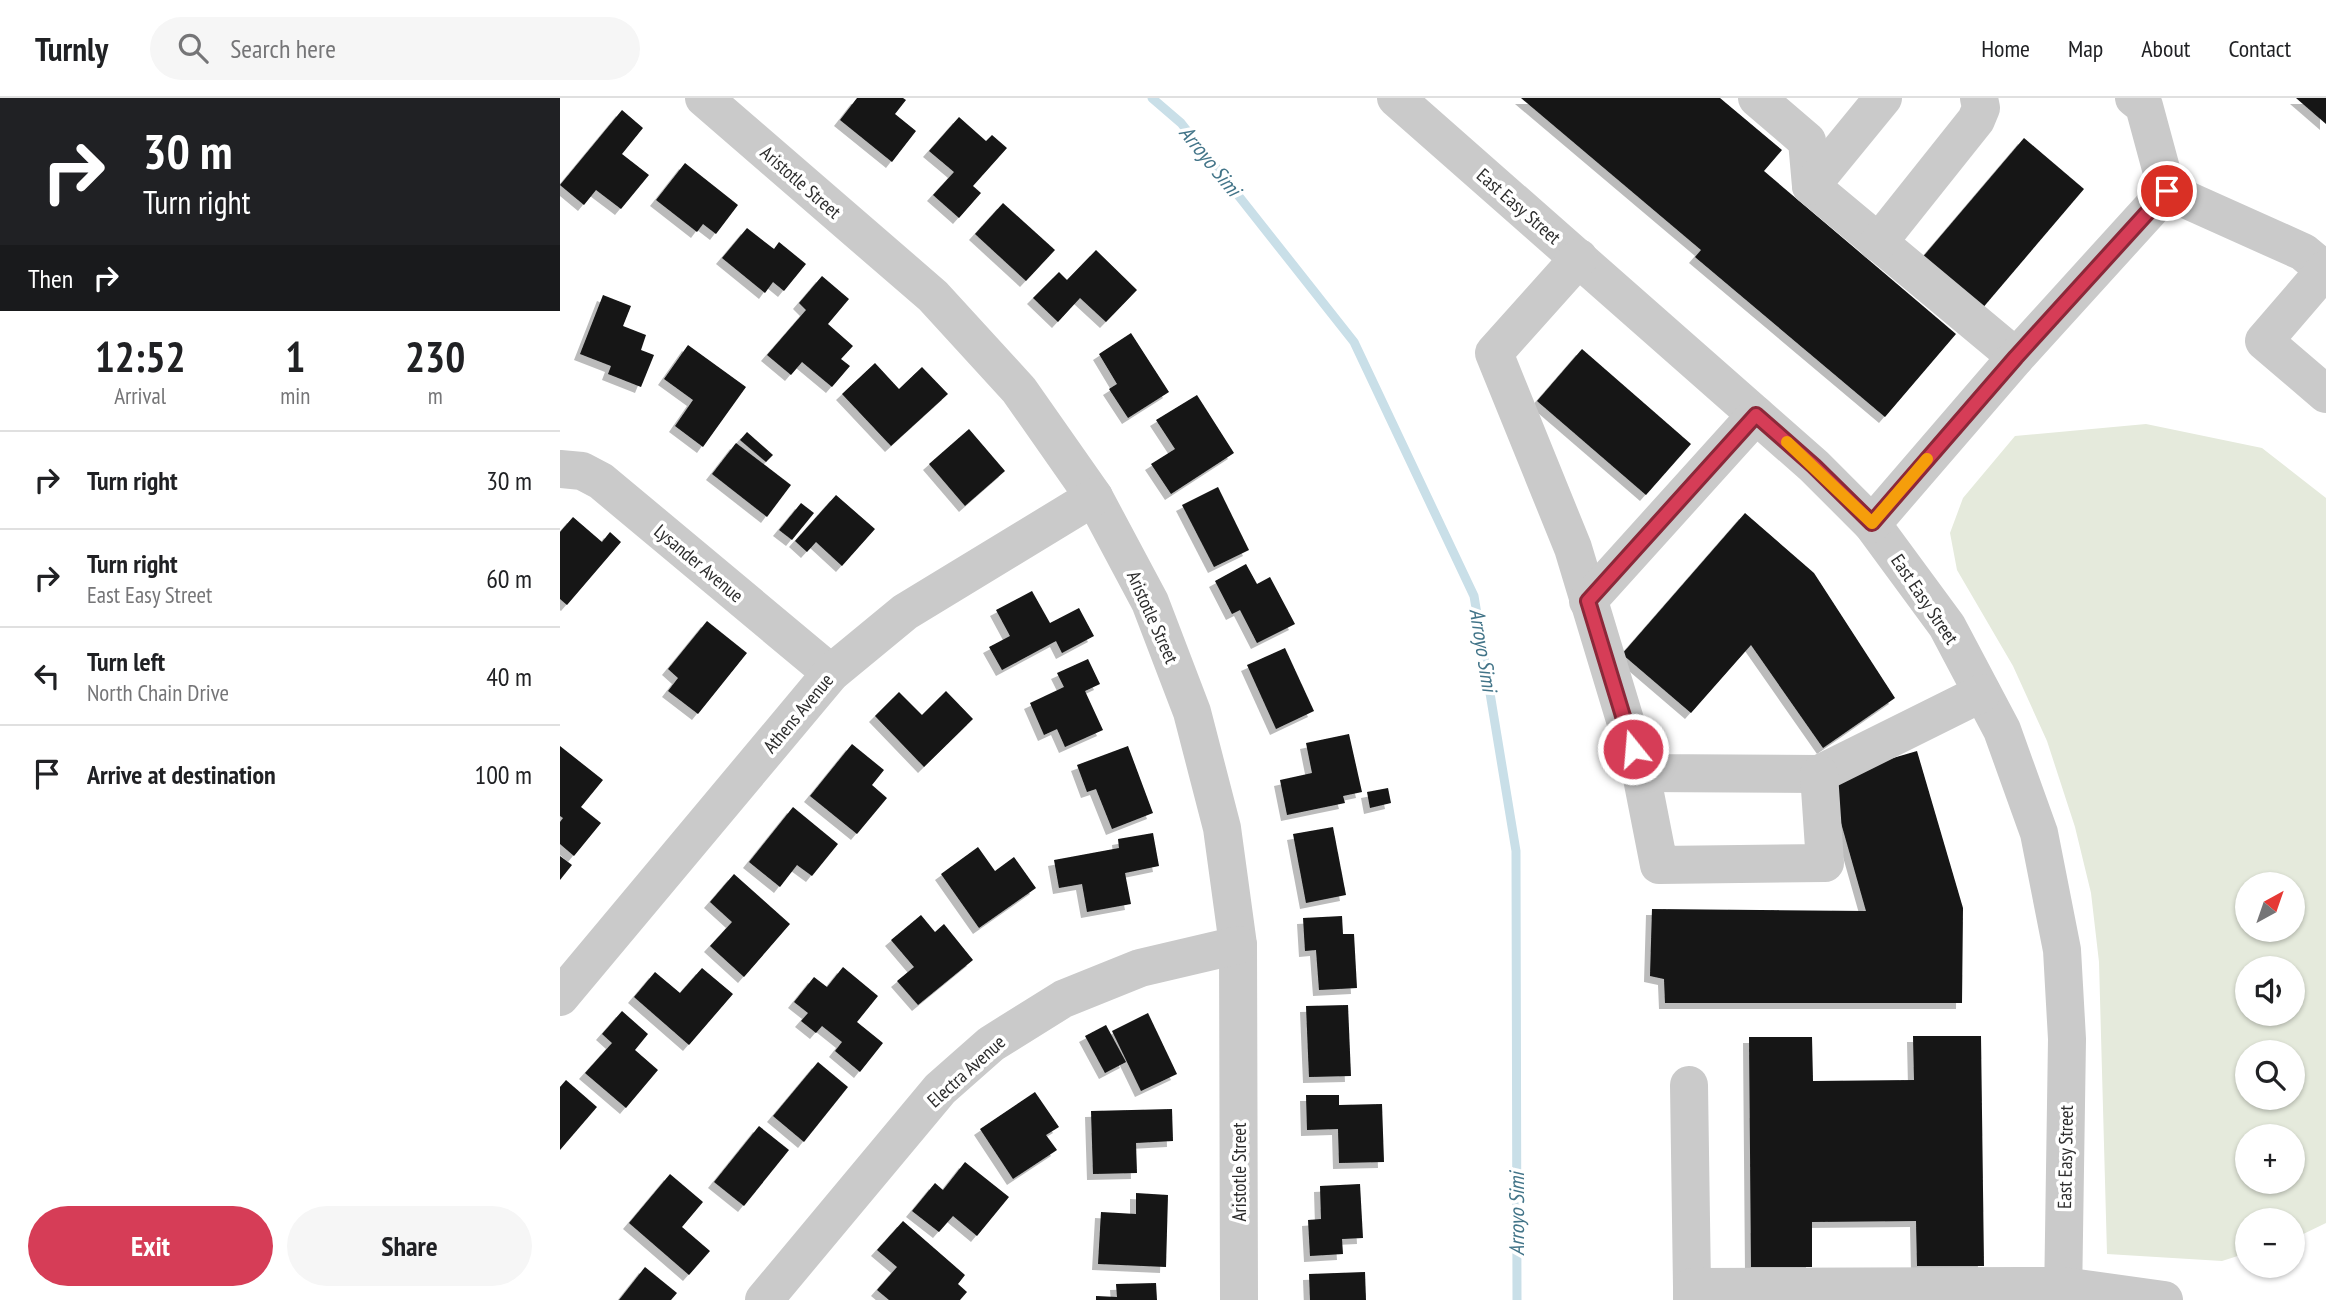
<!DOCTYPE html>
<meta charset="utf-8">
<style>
body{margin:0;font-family:"PT Sans Narrow",sans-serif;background:#f6f6f6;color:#202124;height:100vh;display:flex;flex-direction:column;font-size:26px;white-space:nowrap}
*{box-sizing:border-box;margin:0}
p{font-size:23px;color:#757577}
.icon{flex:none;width:38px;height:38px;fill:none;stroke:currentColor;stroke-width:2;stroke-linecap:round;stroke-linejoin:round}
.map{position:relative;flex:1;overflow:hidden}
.drawer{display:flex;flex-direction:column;background:#fff;width:560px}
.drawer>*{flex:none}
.banner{background:#202124;color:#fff;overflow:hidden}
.needle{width:46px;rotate:40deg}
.fabs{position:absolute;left:1675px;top:774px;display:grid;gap:14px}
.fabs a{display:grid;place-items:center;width:70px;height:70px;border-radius:50%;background:#fff;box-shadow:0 2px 5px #0004;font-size:35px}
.pin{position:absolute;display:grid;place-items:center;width:60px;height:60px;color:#fff;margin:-30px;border:4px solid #fff;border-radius:50%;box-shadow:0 2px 7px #0007}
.me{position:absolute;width:77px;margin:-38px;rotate:343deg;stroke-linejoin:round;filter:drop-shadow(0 0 5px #0008)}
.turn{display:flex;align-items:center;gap:24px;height:147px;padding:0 28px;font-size:32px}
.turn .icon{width:91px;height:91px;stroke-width:2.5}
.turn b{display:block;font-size:49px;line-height:60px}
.then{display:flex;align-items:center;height:66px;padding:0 28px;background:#0003;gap:14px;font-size:26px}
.eta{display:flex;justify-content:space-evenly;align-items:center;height:119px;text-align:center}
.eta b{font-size:42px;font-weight:600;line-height:49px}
.button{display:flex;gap:14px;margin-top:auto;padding:14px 28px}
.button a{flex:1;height:80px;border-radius:42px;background:#d63d57;color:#fff;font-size:28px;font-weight:600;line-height:80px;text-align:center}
.button a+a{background:#f6f6f6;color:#202124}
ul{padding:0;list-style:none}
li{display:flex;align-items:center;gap:21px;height:98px;padding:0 28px;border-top:2px solid #e0e0e0}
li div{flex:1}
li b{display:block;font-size:26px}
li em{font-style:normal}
header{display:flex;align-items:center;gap:42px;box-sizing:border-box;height:98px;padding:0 35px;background:#fff;border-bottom:2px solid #e0e0e0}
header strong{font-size:33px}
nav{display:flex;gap:38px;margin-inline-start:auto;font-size:24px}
.search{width:490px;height:63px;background:#f6f6f6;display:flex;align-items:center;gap:18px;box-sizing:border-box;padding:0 24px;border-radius:38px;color:#757577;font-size:26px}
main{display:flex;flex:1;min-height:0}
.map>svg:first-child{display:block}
.green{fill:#e5eadc;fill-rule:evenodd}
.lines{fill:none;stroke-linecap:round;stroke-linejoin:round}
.stream{stroke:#c9dfe8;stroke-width:9}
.building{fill:#141414;filter:url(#shadow)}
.minor{stroke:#cacaca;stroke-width:38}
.route-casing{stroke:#8b2839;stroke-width:18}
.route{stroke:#d63d57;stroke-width:12}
.slow{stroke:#f59e0b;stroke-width:12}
.labels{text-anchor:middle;stroke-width:7;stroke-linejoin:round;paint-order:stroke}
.street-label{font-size:19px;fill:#2d2d2d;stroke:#fff}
.water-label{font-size:21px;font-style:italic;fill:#427488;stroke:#fff}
</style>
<header>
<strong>Turnly</strong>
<div class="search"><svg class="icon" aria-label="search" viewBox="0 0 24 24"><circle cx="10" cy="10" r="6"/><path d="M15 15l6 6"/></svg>Search here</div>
<nav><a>Home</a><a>Map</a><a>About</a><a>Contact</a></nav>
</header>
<main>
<section class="drawer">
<div class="banner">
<div class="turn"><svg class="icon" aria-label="right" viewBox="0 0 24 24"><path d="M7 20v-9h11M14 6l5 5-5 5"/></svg><div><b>30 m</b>Turn right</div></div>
<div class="then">Then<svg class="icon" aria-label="right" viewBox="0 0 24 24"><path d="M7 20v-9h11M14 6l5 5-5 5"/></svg></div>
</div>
<div class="eta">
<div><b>12:52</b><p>Arrival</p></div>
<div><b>1</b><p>min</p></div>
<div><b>230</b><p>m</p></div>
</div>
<ul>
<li><svg class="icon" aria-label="right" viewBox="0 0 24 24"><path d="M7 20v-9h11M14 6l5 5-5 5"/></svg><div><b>Turn right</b></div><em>30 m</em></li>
<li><svg class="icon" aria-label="right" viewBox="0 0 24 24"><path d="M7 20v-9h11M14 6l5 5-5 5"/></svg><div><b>Turn right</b><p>East Easy Street</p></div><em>60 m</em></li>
<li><svg class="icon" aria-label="left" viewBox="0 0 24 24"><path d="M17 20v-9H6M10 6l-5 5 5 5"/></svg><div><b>Turn left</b><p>North Chain Drive</p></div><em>40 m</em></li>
<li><svg class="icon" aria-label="arrive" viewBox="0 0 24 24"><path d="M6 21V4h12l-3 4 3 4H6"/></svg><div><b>Arrive at destination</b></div><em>100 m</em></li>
</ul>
<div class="button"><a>Exit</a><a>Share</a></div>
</section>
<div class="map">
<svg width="1766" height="1202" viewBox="0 0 1766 1202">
<defs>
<filter id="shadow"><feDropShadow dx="-6" dy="6" stdDeviation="0" flood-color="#0004"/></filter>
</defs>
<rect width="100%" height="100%" fill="#fff"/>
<path class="green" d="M1586,326L1702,350L1766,400V1125L1733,1141L1732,1122H1687V1155L1662,1163L1547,1156L1539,864L1531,795L1515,729L1487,643L1453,568L1397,472L1390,435L1403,400L1455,338ZM1687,786H1732V831H1687ZM1687,870H1732V915H1687ZM1687,954H1732V999H1687ZM1687,1038H1732V1083H1687Z"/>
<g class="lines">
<path class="stream" d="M592,0L621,25L794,244L914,498L956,753L957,1202"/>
</g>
<g class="building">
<path d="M297,0H343L346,2L335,16L356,33L332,64L280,22Z"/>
<path d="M961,0H1160L1222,52L1204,73L1396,236L1325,319L1135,159L1141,152Z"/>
<path d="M1736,0H1766V26Z"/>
<path d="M62,12L83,30L62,56L89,77L61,111L36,92L24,107L0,87Z"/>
<path d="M399,19L426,43L432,37L447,50L413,88L421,95L399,120L373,97L394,74L369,53Z"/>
<path d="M1464,40L1524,91L1421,212L1361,161Z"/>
<path d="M125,65L178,107L156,136L143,126L137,134L96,102Z"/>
<path d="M443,105L495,152L466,183L415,136Z"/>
<path d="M187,130L214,151L219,144L246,166L224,193L213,184L205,195L162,160Z"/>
<path d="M536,152L577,192L546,224L520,200L498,224L473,200L499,174L507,182Z"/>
<path d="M262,178L289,201L268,226L293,248L281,261L290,268L272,289L242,264L231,277L207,257L246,212L239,205Z"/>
<path d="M43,197L71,208L63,228L86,237L81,252L94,257L81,289L48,276L51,268L20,256Z"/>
<path d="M571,235L609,294L568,320L549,291L557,286L539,256Z"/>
<path d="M128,247L186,289L143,349L115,328L133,302L104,281Z"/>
<path d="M1022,251L1131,346L1086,397L977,303Z"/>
<path d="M315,265L339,291L362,269L388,296L331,348L282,296Z"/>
<path d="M637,297L674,355L611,396L591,366L615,351L596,322Z"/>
<path d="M409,331L445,373L405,408L369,366Z"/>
<path d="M187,334L213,357L206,364L180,342Z"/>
<path d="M176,345L231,387L207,419L152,376Z"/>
<path d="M658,389L689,452L654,469L622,407Z"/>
<path d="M276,397L315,431L282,468L256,444L247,454L235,443Z"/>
<path d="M241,405L254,415L232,442L219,432Z"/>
<path d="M1185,415L1254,475L1335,600L1263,650L1191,547L1131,615L1062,556Z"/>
<path d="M13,419L42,444L50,434L61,444L7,507L0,501V434Z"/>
<path d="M686,466L697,486L710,479L735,526L697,545L680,512L672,516L655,483Z"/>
<path d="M472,493L490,525L519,510L534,538L502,555L496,543L442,572L429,549L450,538L436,512Z"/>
<path d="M147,523L187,555L138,616L108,593L118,580L108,571Z"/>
<path d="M725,550L754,613L716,631L687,567Z"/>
<path d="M528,561L540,586L525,593L543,632L505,649L497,631L484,637L470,605L504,589L497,575Z"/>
<path d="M386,593L413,621L364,669L315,618L339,594L362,617Z"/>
<path d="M789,636L802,694L783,698L785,705L727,717L720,682L752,675L746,645Z"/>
<path d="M292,646L324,672L312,687L327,700L297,736L250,698Z"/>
<path d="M0,648L43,682L21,709L41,725L14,758L0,746V724L3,720L0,718Z"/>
<path d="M568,648L593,715L552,731L536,691L527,694L517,667Z"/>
<path d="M1357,653L1403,810L1402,905H1105L1104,881L1090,878L1092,811L1306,813L1268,679Z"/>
<path d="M828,690L831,705L810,710L807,694Z"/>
<path d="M233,709L278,746L252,778L237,767L220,789L189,764Z"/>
<path d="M773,729L786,797L746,805L733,736Z"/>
<path d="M593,735L599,768L565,775L571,806L527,814L522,786L499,790L494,762L559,750L558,741Z"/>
<path d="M418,749L435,773L454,759L476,790L419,830L381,776Z"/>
<path d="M0,758L12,767L0,782Z"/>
<path d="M174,776L230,826L184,879L150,848L172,824L150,804Z"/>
<path d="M361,817L375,834L384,826L413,862L358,907L337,883L354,869L331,842Z"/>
<path d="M782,818L783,836H794L797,890L759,892L756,852L745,853L743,820Z"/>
<path d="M283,869L318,898L297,924L323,945L300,974L275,953L282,944L262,928L256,935L241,923L248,915L234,904L254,879L267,889Z"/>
<path d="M142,870L173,896L129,947L74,899L95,874L120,895Z"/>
<path d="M788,907L791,978L749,979L746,908Z"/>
<path d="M62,913L88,936L75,952L98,972L66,1010L25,975L52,945L42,936Z"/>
<path d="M588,915L617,976L581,993L552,933Z"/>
<path d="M546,927L566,964L545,975L525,938Z"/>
<path d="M1353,938H1421L1424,1168H1357L1356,1123L1252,1124V1169H1191L1189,939H1252L1253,983L1354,982Z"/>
<path d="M258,964L288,989L244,1044L213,1018Z"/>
<path d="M6,982L37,1009L0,1052V989Z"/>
<path d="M475,994L499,1029L486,1037L497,1052L453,1081L420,1031Z"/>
<path d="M746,997H779V1007L822,1006L824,1064L779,1065L778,1031L747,1032Z"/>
<path d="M612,1011L613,1043L576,1045L577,1075L533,1076L531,1013Z"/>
<path d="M199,1028L229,1052L184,1108L154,1084Z"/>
<path d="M405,1064L449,1099L417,1138L393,1118L379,1134L352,1113L375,1085L383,1092Z"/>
<path d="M110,1076L143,1104L122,1129L150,1153L129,1177L69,1125Z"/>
<path d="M800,1086L803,1140L782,1141L783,1156L750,1158L748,1122L761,1121L760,1088Z"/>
<path d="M576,1095L608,1097L606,1169L538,1166L541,1114L576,1116Z"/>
<path d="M343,1123L405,1177L398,1186L407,1194L400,1202H329L317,1192L337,1169L317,1152Z"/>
<path d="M85,1169L117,1195L111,1202H59Z"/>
<path d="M805,1174L806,1202H750L749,1176Z"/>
<path d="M596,1185L597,1202H536V1198L557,1199L556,1186Z"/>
</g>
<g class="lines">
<g class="minor">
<path d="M144,0L373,198L459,292L534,399L590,504L632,614L662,730L678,847L679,1202"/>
<path d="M836,0L1254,368L1312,426L1387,528L1442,632L1479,735L1502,852L1507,941L1503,1202"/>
<path d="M1197,0L1247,43L1251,88L1456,259"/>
<path d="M1574,0L1584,8L1607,93"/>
<path d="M1251,88L1323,0"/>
<path d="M1607,93L1743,154L1766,173"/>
<path d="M1318,145L1416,22L1421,10L1419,0"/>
<path d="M1019,160L934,255L1013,450L1081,675L1259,676L1422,595"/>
<path d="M1765,172L1704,243L1766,296"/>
<path d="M0,371L22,373L41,383L271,575"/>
<path d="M1312,426L1456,259L1607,93"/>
<path d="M1028,503L1196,317"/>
<path d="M1081,675L1099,767L1265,765L1259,676"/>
<path d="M0,899L271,575L345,514L534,399"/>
<path d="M1129,987L1132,1189"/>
<path d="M204,1202L380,991L431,946L503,901L580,870L678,847"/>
<path d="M1132,1202V1189L1465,1188H1503L1604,1202"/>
</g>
</g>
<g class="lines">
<defs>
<path id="route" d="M1073,651L1028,503L1196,317L1254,368L1312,425L1456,259L1607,93"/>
</defs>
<use href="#route" class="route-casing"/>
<use href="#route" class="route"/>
<path class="slow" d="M1227,344L1312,425L1367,361"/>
</g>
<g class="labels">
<g class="street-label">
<text transform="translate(241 84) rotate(41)" y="7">Aristotle Street</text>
<text transform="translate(959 108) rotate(41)" y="7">East Easy Street</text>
<text transform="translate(139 465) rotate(40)" y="7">Lysander Avenue</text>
<text transform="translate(1365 501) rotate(56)" y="7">East Easy Street</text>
<text transform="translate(593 519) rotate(66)" y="7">Aristotle Street</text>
<text transform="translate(238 615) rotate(-50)" y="7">Athens Avenue</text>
<text transform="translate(406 973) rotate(-42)" y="7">Electra Avenue</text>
<text transform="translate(1505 1059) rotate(-89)" y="7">East Easy Street</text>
<text transform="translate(679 1074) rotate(-90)" y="7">Aristotle Street</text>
</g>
<g class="water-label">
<text transform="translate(650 63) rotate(51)" y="7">Arroyo Simi</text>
<text transform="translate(923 552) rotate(81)" y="7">Arroyo Simi</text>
<text transform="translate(957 1116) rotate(-90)" y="7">Arroyo Simi</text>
</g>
</g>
</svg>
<div class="fabs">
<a><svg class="needle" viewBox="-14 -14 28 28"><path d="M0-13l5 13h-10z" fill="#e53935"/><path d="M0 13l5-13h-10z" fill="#757577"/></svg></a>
<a><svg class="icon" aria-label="sound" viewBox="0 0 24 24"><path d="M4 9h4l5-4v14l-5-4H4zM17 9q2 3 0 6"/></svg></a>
<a><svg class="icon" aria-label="search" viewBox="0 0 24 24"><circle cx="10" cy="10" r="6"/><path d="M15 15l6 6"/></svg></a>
<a>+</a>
<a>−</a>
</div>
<div class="pin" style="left:1607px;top:93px;background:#d93025"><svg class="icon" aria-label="arrive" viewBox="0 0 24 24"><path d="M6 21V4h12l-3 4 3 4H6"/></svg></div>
<svg class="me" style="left:1073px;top:651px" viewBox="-20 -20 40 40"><circle r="17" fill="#d63d57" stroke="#fff" stroke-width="3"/><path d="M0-11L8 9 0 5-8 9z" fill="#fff"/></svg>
</div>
</main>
